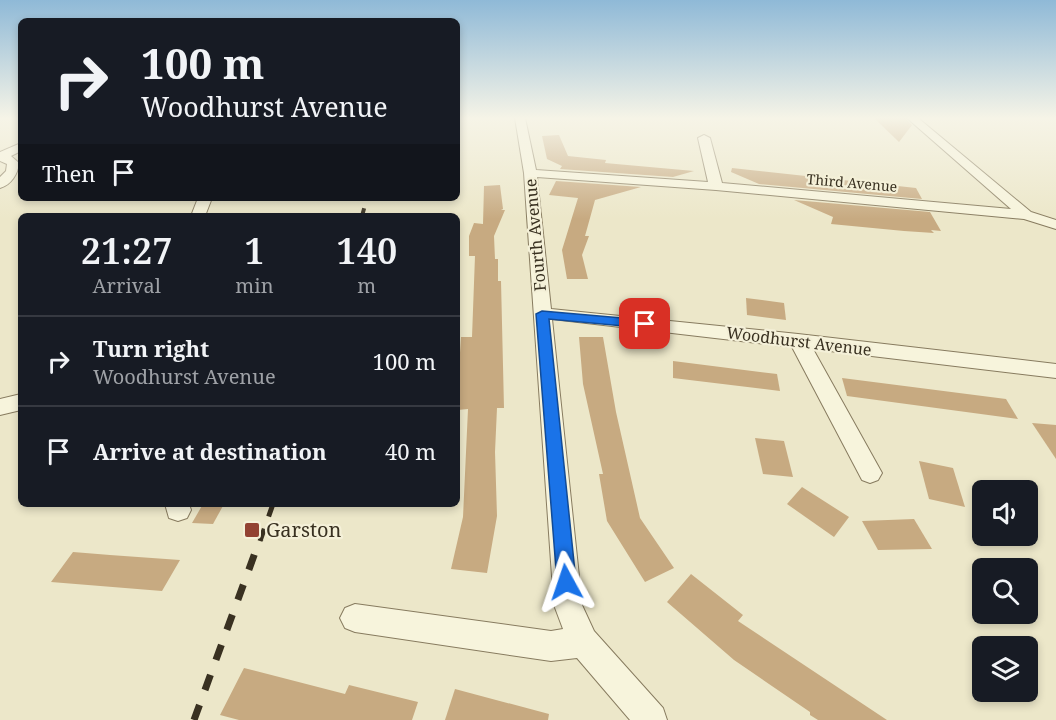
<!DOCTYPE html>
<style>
body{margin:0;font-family:"Noto Serif",serif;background:#20242c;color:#f1f3f6;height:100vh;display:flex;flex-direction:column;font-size:22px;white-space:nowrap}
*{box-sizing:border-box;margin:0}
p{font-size:20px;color:#9ea1a6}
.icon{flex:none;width:33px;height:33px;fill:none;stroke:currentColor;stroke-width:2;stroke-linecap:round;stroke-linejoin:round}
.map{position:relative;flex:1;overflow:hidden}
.sheet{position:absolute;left:18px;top:213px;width:442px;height:294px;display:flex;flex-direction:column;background:#171b24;border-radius:9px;box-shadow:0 3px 9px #0003}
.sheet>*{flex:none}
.banner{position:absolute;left:18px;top:18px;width:442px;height:183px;border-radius:9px;box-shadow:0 3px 9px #0003;background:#171b24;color:#f1f3f6;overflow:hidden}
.buttons{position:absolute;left:972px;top:480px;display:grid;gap:12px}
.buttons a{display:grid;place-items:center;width:66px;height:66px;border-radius:9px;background:#171b24;box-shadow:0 3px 9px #0003;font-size:30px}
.pin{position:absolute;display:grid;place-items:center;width:51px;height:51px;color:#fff;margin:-26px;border-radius:12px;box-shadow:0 3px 9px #0006}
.me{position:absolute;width:66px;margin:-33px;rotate:355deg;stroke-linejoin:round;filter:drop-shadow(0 0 4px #0008)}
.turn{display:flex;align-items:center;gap:21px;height:126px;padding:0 24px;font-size:27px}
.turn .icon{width:78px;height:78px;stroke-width:2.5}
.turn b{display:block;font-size:42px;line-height:51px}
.then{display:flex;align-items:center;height:57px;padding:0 24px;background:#0003;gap:12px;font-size:22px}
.eta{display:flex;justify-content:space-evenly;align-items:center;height:102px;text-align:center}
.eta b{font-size:36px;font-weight:600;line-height:42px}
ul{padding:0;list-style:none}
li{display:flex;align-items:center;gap:18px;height:90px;padding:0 24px;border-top:2px solid #363941}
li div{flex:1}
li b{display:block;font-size:22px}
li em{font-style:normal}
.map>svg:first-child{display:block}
.building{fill:#c7aa81}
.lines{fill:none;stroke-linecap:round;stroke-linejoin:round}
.minor-casing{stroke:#877b5f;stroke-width:2}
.minor{fill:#f7f4dc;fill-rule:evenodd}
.rail-far2{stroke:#393121;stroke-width:4;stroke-dasharray:8 8;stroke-linecap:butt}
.rail-far1{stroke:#393121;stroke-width:5;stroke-dasharray:13 13;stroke-linecap:butt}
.rail{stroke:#393121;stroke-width:7;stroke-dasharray:16 16;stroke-linecap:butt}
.route{fill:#1a73e8;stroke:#114b97;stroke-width:1.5}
.poi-dot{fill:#924232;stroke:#f4f0d8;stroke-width:2}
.labels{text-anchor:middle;stroke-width:4.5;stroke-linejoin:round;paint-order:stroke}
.far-street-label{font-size:14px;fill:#393121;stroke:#f4f0d8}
.street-label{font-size:16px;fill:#393121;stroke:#f4f0d8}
.near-poi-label{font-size:20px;fill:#393121;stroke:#f4f0d8;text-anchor:start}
</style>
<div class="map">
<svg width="1056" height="720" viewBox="0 0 1056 720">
<rect width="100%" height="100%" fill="#ece7c9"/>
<g class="building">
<path d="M874,118H905L912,125L899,142Z"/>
<path d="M559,135L568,156L606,160L605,163L694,171L673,177L560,169L562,166L547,159L542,136Z"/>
<path d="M732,168L916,188L922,199L759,184L731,172Z"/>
<path d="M556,181L641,187L595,200L585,236H589L582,255L588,279H567L562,250L578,198L549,195Z"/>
<path d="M500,185L503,209L501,210H505L494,236L495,259H498V281H501L504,408H497L495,452L497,516L487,573L451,569L463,517L468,409L458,410V384L461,337H472L475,256H469V236L474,223L483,224L484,186Z"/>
<path d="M794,200L930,212L941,231L931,230L934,233L904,231L831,224L833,217Z"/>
<path d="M746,298L784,303L786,320L747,315Z"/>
<path d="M579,337H603L616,412L640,518L674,568L645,582L607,521L599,474H603L583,384Z"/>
<path d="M673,361L777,374L780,391L673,378Z"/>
<path d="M842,378L1006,399L1018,419L847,396Z"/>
<path d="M1032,423L1056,425V459Z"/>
<path d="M755,438L784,441L793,477L763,474Z"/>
<path d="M919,461L953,468L965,507L929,499Z"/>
<path d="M802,487L849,517L834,537L787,504Z"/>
<path d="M203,504H224L213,524L192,523Z"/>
<path d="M914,519L932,549L878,550L862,521Z"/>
<path d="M73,552L110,555L180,560L162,591L51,582Z"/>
<path d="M691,574L743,615L738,621L887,720H818L810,715V712L734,660L667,602Z"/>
<path d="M244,668L345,694L349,685L418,702L412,720H239L220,715Z"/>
<path d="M455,689L549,714L548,720H445Z"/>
</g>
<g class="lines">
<defs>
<g id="minor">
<path d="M515,118H525L536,170L708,182L698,138L704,135L710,138L722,183L1011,209L907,118H918L1031,212L1056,220V229L1024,219L716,190L537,177L551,309L798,334L1056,364V378L813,349L882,473L878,480L870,483L862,480L792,347L552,319L582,605L594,631L663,708L667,720H630L577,658L551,661L355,632L345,628L340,618L345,608L355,604L551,631L563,629L554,605L524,173Z"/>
<path d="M21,143V151L11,156L19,163C18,174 11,185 0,188V177L6,171L7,164L0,161V152Z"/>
<path d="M198,198H212L205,216H191Z"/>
<path d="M21,394V410L0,415V399Z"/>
<path d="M165,504H189L191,510L187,518L178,521L169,518Z"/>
</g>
</defs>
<use href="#minor" class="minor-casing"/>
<use href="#minor" class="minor"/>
<path class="rail-far2" d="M362,216L367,198"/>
<path class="rail-far1" d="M260,541L273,504"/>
<path class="rail" d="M194,720L260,539"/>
</g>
<linearGradient id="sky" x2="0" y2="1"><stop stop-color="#8fb9d7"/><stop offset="0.54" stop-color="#f6f4e7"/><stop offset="1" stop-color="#f6f4e7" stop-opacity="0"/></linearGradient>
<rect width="1056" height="219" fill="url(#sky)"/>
<path class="route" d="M542,311L645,320L652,324L645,328L549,319L576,582L573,589L566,592L560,589L557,582L536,314Z"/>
<rect class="poi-dot" x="244" y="522" width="16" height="16" rx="3"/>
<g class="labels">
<g class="far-street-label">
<text transform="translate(852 183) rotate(5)" y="5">Third Avenue</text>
</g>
<g class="street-label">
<text transform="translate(535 235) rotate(-95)" y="6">Fourth Avenue</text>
<text transform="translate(799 341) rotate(7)" y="6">Woodhurst Avenue</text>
</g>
<g class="near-poi-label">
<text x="266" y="537">Garston</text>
</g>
</g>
</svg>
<div class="buttons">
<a><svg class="icon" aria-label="sound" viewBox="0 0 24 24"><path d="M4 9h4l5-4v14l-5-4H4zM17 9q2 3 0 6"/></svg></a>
<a><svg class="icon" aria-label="search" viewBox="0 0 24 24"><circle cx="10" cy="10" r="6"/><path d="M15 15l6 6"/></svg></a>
<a><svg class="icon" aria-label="layers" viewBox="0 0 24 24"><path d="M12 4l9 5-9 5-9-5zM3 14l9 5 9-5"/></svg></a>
</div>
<div class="pin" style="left:645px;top:324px;background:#d93025"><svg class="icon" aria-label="arrive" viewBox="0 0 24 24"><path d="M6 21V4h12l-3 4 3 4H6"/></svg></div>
<svg class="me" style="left:566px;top:582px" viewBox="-20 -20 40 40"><path d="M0-17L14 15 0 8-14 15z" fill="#1a73e8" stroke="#fff" stroke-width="4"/></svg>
<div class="banner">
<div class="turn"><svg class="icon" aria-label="right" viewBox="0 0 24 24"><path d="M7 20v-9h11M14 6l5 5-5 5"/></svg><div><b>100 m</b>Woodhurst Avenue</div></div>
<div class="then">Then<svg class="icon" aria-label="arrive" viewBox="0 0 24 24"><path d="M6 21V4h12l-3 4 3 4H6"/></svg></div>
</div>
<section class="sheet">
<div class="eta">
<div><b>21:27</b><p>Arrival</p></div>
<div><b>1</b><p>min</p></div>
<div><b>140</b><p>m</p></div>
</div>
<ul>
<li><svg class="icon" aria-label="right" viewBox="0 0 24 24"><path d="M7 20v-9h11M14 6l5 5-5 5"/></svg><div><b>Turn right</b><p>Woodhurst Avenue</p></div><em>100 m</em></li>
<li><svg class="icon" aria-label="arrive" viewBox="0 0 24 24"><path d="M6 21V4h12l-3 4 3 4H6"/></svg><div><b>Arrive at destination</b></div><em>40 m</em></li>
</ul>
</section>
</div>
